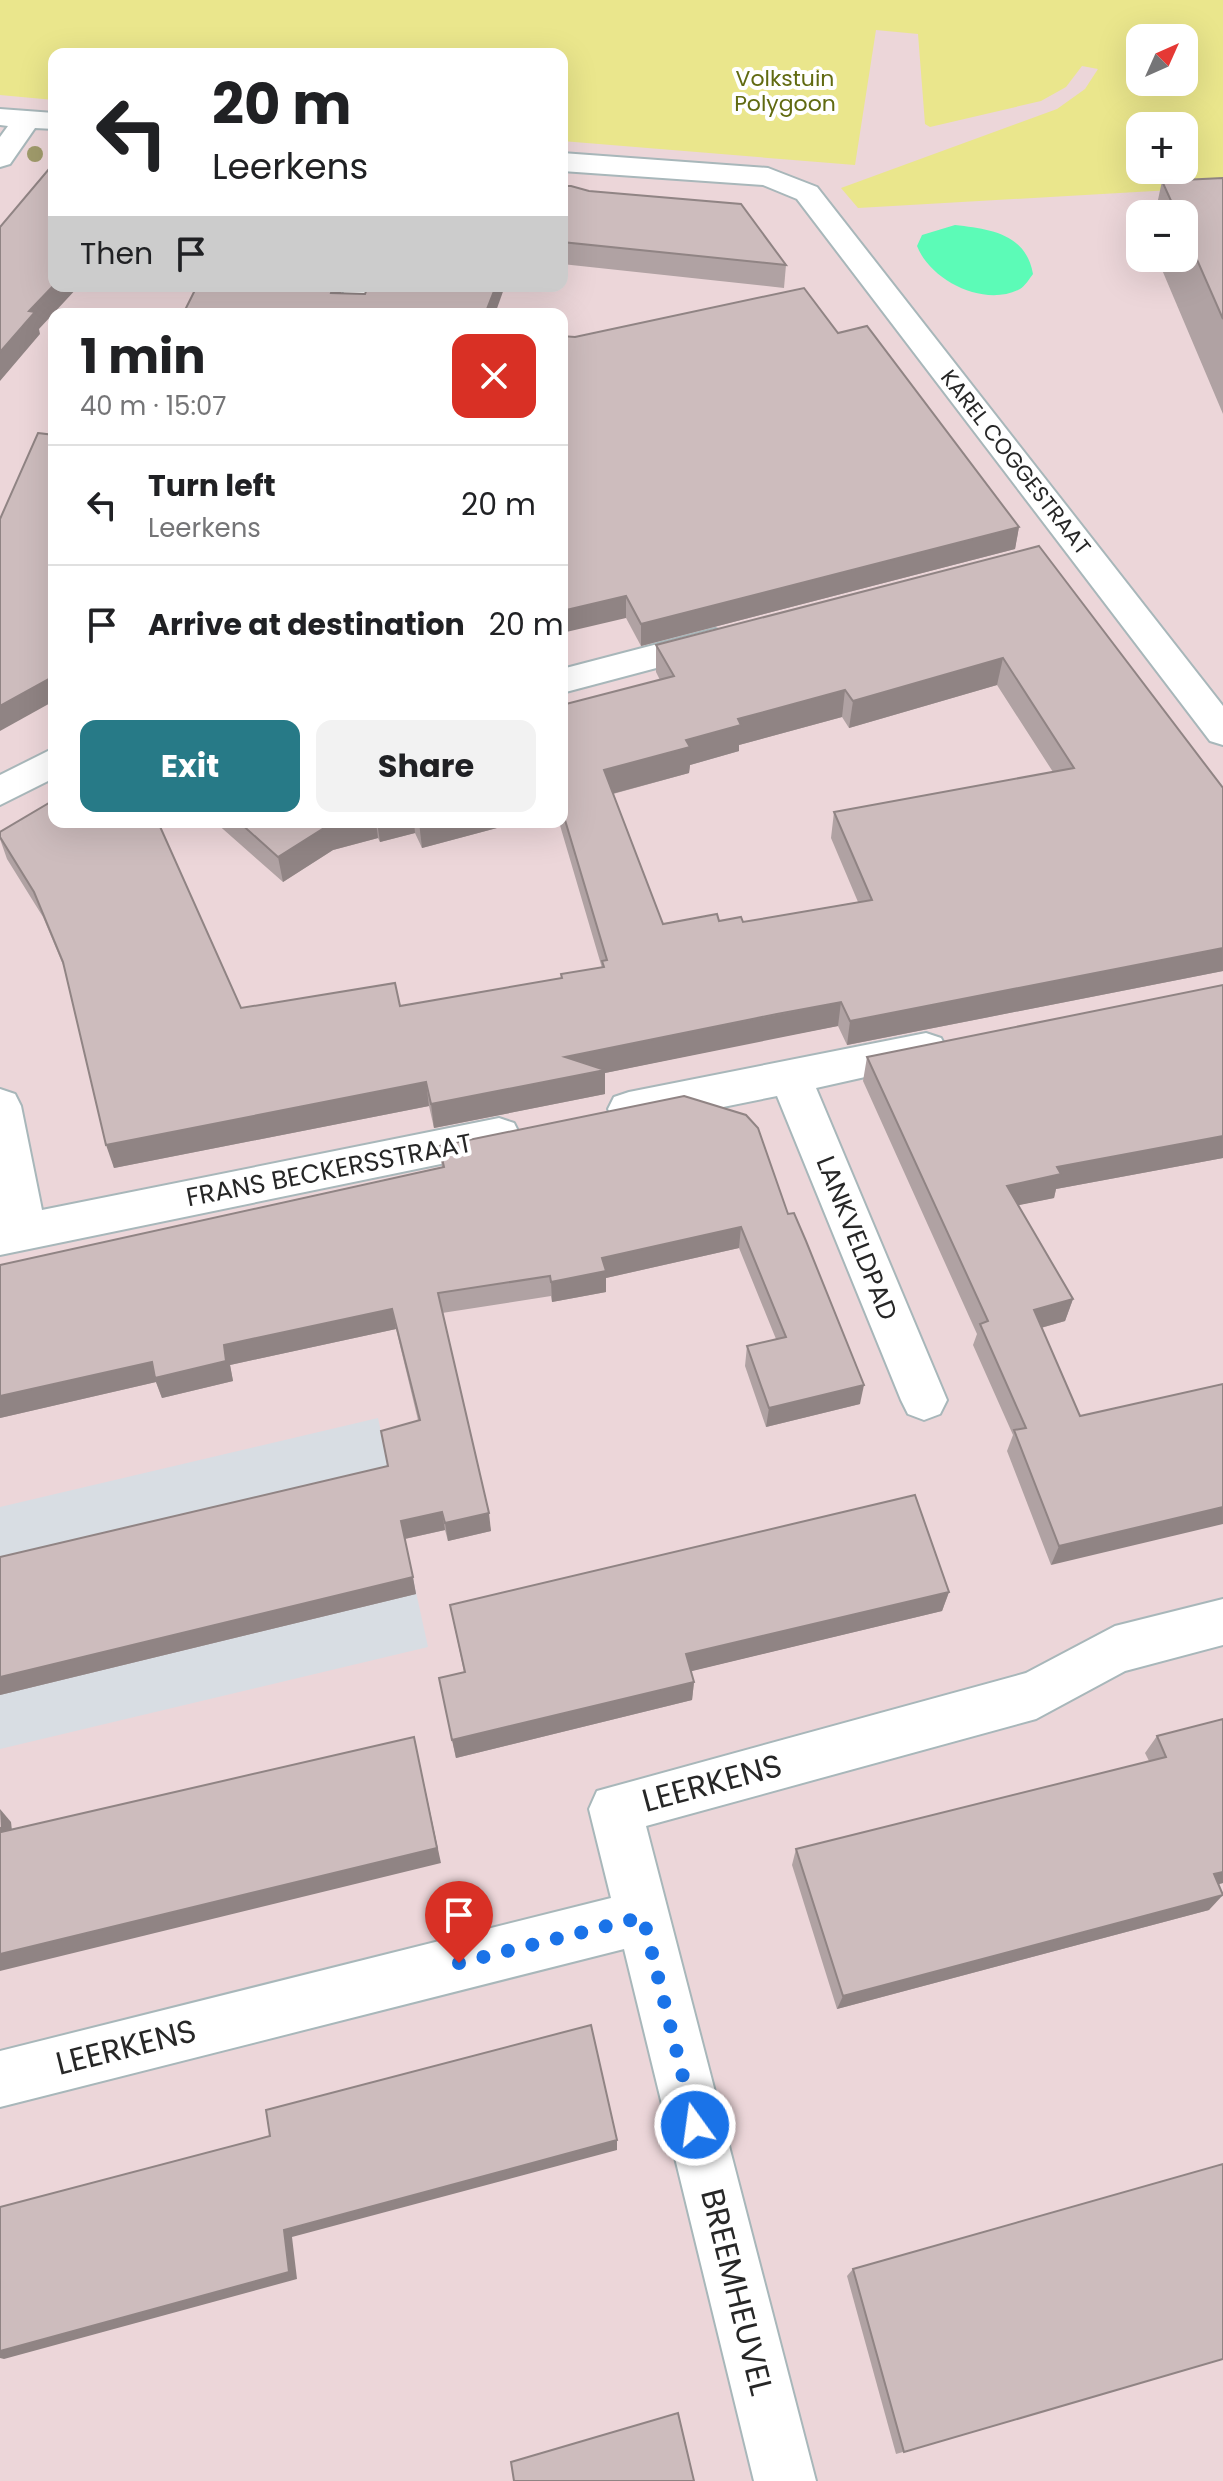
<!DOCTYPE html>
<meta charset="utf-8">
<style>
body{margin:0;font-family:Poppins,sans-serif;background:#f2f2f2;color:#202124;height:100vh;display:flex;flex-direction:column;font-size:30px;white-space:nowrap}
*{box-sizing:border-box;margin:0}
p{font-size:26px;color:#757577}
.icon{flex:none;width:44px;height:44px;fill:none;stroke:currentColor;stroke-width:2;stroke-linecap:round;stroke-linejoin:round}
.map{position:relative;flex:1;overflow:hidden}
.drawer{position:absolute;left:48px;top:308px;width:520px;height:520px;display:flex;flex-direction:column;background:#fff;border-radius:16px;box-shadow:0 8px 32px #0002}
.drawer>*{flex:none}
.guide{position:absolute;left:48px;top:48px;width:520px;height:244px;border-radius:16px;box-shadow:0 8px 32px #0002;background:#fff;color:#202124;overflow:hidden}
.needle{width:52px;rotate:45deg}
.controls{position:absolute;left:1126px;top:24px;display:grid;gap:16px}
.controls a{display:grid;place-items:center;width:72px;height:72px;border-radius:16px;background:#fff;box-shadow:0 8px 32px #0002;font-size:40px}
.pin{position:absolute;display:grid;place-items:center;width:68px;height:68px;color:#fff;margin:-82px -34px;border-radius:50% 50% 50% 0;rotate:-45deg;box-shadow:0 0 8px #0007}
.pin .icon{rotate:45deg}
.me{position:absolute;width:88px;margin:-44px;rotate:346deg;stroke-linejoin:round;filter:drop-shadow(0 0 6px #0008)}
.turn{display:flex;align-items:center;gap:28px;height:168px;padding:0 32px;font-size:36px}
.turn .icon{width:104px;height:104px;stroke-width:2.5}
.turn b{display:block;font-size:56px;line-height:68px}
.then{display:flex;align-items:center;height:76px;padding:0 32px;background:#0003;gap:16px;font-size:30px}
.round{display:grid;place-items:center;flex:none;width:84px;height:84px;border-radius:16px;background:#f2f2f2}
.overview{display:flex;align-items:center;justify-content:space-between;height:136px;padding:0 32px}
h1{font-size:48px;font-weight:700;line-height:60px}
.cta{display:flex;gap:16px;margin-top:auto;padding:16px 32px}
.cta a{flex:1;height:92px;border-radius:16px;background:#277a87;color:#fff;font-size:32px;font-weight:700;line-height:92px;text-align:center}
.cta a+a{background:#f2f2f2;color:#202124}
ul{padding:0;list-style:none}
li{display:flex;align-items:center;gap:24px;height:120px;padding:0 32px;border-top:2px solid #e0e0e0}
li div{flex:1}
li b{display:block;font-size:30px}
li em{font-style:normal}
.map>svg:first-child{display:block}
.industrial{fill:#d8dde3}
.green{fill:#eae68c;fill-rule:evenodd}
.water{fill:#5cfbb7}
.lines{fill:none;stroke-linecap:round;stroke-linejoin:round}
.street-casing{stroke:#a8b7ba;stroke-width:4}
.street{fill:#fff;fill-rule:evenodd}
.tree{fill:#a09b6b}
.wall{fill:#b0a2a3;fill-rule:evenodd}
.shaded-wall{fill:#908484}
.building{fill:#cdbcbd;stroke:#908484;stroke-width:2;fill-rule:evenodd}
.route{stroke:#1a73e8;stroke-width:14;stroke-dasharray:0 25.2}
.labels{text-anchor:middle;stroke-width:8;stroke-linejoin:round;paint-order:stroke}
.far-park-label{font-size:22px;fill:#616a11;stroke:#fff}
.far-street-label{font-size:22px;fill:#272727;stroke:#fff}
.street-label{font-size:26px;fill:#272727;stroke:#fff}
.near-street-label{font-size:32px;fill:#272727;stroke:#fff}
</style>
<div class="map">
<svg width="1223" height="2481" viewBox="0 0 1223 2481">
<rect width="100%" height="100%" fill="#ecd6d9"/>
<path class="industrial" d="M378,1418L428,1647L0,1749V1507Z"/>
<path class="green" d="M0,0H1223V187L858,208L841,188L1057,109L1085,89L1098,69L1082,66L1066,87L1041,101L930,127L925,124L918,34L876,30L855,165L562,141V54H54V100L0,95ZM1140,38H1184V82H1140ZM1140,126H1184V170H1140Z"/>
<path class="water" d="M955,225C991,229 1026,234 1033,274C1030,278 1025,286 1020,289C984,308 930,280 917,246L922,235Z"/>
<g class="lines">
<defs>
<g id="street">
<path d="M0,109L54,113V129L35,128L10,164L0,167V137L8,126L0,125Z"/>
<path d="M562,153L768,168L817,187L1223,706V745L1210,741L797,199L763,185L562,171Z"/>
<path d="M346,286H376L366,314H336Z"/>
<path d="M715,629L728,633L733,641L728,649L562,693V669Z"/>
<path d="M54,748V778L0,805V775Z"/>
<path d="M926,1033L941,1038L947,1049L941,1060L816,1088L947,1400L940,1414L924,1420L908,1414L901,1400L777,1096L629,1126L614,1121L608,1109L614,1097L629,1092Z"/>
<path d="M0,1089L15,1094L21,1106L42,1210L499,1118L514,1123L520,1135L514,1147L499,1152L0,1255Z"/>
<path d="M1223,1599V1645L1125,1671L1036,1719L646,1826L816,2481H754L624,1949L0,2107V2051L611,1898L589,1809L597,1791L1026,1673L1115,1626Z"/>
</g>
</defs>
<use href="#street" class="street-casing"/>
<use href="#street" class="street"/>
</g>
<circle class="tree" cx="35" cy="154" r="8"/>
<g class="wall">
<path d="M1223,178V414L1157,258H1184V214H1155L1162,181Z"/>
<path d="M562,186L786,265L784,288L562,264Z"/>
<path d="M838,333L1019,527L1015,549L641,646L626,618L575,337Z"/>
<path d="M1039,546L1223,788V971L847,1045L838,1026L774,1038L605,1073V1094L434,1128L429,1106L114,1168L66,972L43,917L7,859L0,839V832L241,1008L400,1006L561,979V974L602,968L559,822L516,823L422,848L415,833L380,842L378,838L333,850L283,882L215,822H562V705L660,680L656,672V645ZM997,685L1053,772L834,812L831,838L858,902L743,922L719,921L663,924L613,794L689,773L690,765L739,751V745L842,717L849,728Z"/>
<path d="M1223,985V1158L1056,1189L1054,1198L1018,1205L1073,1299L1065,1321L1041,1328L1080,1416L1223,1384L1051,1565L1007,1451L1013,1435L973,1345L977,1334L863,1081L867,1057Z"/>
<path d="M439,1146L788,1214L860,1404L766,1427L745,1366L747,1346L776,1339L739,1248L606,1278V1292L552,1302L551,1296L442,1313L491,1531L448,1541L445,1530L405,1539L416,1594L0,1695V1557L388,1466L418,1420L396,1329L230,1365L233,1381L162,1398L156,1382L0,1418V1265L442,1167Z"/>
<path d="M949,1592L942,1611L691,1671L694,1682L692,1700L456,1758L439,1678L464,1672L450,1605Z"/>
<path d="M1223,1719V1883L1218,1884L1209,1910L837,2009L792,1865L796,1849L1149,1761L1145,1753L1157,1736Z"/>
<path d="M853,2269L1223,2359L896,2454L847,2276Z"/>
</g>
<g class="shaded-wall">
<path d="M54,285V286H79L39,329L40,334L0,381V352L29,311Z"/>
<path d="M333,286H343L334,314L331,293Z"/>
<path d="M496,286H505L495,314H485Z"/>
<path d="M1019,527L1015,549L641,646V624Z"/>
<path d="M626,596V618L562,633V611Z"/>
<path d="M1003,658L997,685L849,728L853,701Z"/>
<path d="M54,676V701L0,731V706Z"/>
<path d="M845,690L842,717L739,745V751L690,765L689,773L604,796V770L686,740L738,719Z"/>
<path d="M338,822H376L378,838L333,850L283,882L278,857L329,825Z"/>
<path d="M377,822H414L415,833L380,842Z"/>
<path d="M419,822H516V823L422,848Z"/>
<path d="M1223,948V971L847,1045L850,1021Z"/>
<path d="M841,1002L838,1026L605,1073V1094L434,1128L431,1104L565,1057Z"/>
<path d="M426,1082L429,1106L114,1168L106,1145Z"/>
<path d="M1223,1136V1158L1056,1189L1054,1198L1000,1209L1007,1186L1057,1167Z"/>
<path d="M741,1227L739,1248L606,1278V1292L552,1302L551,1282L602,1258Z"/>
<path d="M1073,1299L1065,1321L1026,1332L1034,1310Z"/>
<path d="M392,1309L396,1329L230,1365L233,1381L162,1398L156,1382L0,1418V1396L224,1345Z"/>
<path d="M864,1385L860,1404L766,1427L769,1408Z"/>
<path d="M1223,1507V1524L1051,1565L1059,1546Z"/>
<path d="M442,1512L445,1530L404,1539L401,1521Z"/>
<path d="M489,1513L491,1531L448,1541L445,1523Z"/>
<path d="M413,1577L416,1594L0,1695V1677Z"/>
<path d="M949,1592L942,1611L684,1673L686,1654Z"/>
<path d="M694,1682L692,1700L456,1758L452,1740Z"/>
<path d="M414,1737L441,1863L0,1971V1954Z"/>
<path d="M0,1809L11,1822L14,1848L1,1832Z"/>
<path d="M1223,1872V1883L1200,1889L1214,1874Z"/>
<path d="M1223,1895L1209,1910L837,2009L843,1996Z"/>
<path d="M617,2140V2150L292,2237L297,2279L4,2359L0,2358V2351L284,2230Z"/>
</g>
<g class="building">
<path d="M54,163V285L29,311L35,312L0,352V227Z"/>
<path d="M1223,178V319L1184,230V214H1177L1162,181Z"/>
<path d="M562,186H571L589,191L741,204L786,265L562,242Z"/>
<path d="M197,286H333L331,293L365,294L368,286H496L485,314H183Z"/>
<path d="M804,288L838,333L867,326L1019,527L641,624L626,596L562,611V336L575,337Z"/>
<path d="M38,433L54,435V676L0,706V519Z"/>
<path d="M1039,546L1223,788V948L850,1021L841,1002L777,1014L565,1057L605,1070L431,1104L426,1082L106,1145L63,962L34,892L0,837V832L54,800V822H158L241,1008L395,983L400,1006L562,978L561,974L604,967L602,961L607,960L562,810V705L674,676L656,645ZM1003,658L1074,768L834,812L872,900L743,922L741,917L719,921L717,914L663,924L604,770L690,747L686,740L741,725L738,719L845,690L853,701Z"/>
<path d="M239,822H338L329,825L278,857Z"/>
<path d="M1223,985V1136L1057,1167L1061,1174L1007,1186L1073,1299L1034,1310L1080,1416L1223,1384V1507L1059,1546L1014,1430L1026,1428L980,1324L988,1321L867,1057Z"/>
<path d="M684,1096L746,1115L758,1128L788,1214L794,1213L806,1241L864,1385L769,1408L747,1346L786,1337L741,1227L602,1258L606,1271L551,1282L550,1276L438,1293L489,1513L445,1523L442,1512L401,1521L413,1577L0,1677V1557L388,1466L381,1431L420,1420L392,1309L224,1345L226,1361L155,1378L152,1362L0,1396V1265L444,1167L439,1146Z"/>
<path d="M915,1495L949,1592L686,1654L694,1682L452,1740L439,1678L465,1672L450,1605Z"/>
<path d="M1223,1719V1872L1214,1874L1223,1895L843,1996L796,1849L1166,1757L1157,1736Z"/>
<path d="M414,1737L437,1848L0,1954V1827L1,1832Z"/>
<path d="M591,2025L617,2140L284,2230L289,2272L0,2351V2207L270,2136L266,2110Z"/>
<path d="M1223,2164V2359L904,2452L853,2269Z"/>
<path d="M678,2413L694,2481H514L511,2462Z"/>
</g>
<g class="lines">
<path class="route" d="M459,1963L643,1917L695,2125"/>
</g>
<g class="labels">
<g class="far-park-label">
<text x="785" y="86">Volkstuin<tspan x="785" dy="25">Polygoon</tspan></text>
</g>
<g class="far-street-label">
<text transform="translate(1016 462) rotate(52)" y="8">KAREL COGGESTRAAT</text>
</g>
<g class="street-label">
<text transform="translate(329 1170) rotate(-11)" y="9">FRANS BECKERSSTRAAT</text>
<text transform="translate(857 1238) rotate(68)" y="9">LANKVELDPAD</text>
</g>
<g class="near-street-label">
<text transform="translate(712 1783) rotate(-15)" y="11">LEERKENS</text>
<text transform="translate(126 2047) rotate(-14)" y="11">LEERKENS</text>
<text transform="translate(737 2292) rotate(76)" y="11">BREEMHEUVEL</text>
</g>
</g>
</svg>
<div class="controls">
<a><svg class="needle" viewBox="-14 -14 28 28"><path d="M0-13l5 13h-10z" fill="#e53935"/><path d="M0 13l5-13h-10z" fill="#757577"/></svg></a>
<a>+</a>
<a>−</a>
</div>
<div class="pin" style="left:459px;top:1963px;background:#d93025"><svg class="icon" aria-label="arrive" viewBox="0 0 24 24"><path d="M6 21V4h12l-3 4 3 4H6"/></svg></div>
<svg class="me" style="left:695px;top:2125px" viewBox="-20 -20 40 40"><circle r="17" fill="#1a73e8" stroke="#fff" stroke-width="3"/><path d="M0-11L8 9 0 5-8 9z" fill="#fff"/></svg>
<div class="guide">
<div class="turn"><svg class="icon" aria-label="left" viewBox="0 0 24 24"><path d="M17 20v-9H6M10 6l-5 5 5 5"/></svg><div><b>20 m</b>Leerkens</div></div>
<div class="then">Then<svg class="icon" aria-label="arrive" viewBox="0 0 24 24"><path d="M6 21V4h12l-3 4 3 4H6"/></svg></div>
</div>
<section class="drawer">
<div class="overview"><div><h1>1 min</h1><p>40 m · 15:07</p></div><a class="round" style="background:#d93025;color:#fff"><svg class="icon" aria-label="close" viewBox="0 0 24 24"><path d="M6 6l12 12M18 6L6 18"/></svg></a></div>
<ul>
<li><svg class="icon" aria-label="left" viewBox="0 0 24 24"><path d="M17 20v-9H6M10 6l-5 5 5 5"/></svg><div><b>Turn left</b><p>Leerkens</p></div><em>20 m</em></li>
<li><svg class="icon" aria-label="arrive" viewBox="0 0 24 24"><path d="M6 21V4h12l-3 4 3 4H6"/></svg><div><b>Arrive at destination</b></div><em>20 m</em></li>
</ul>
<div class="cta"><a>Exit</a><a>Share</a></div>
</section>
</div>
